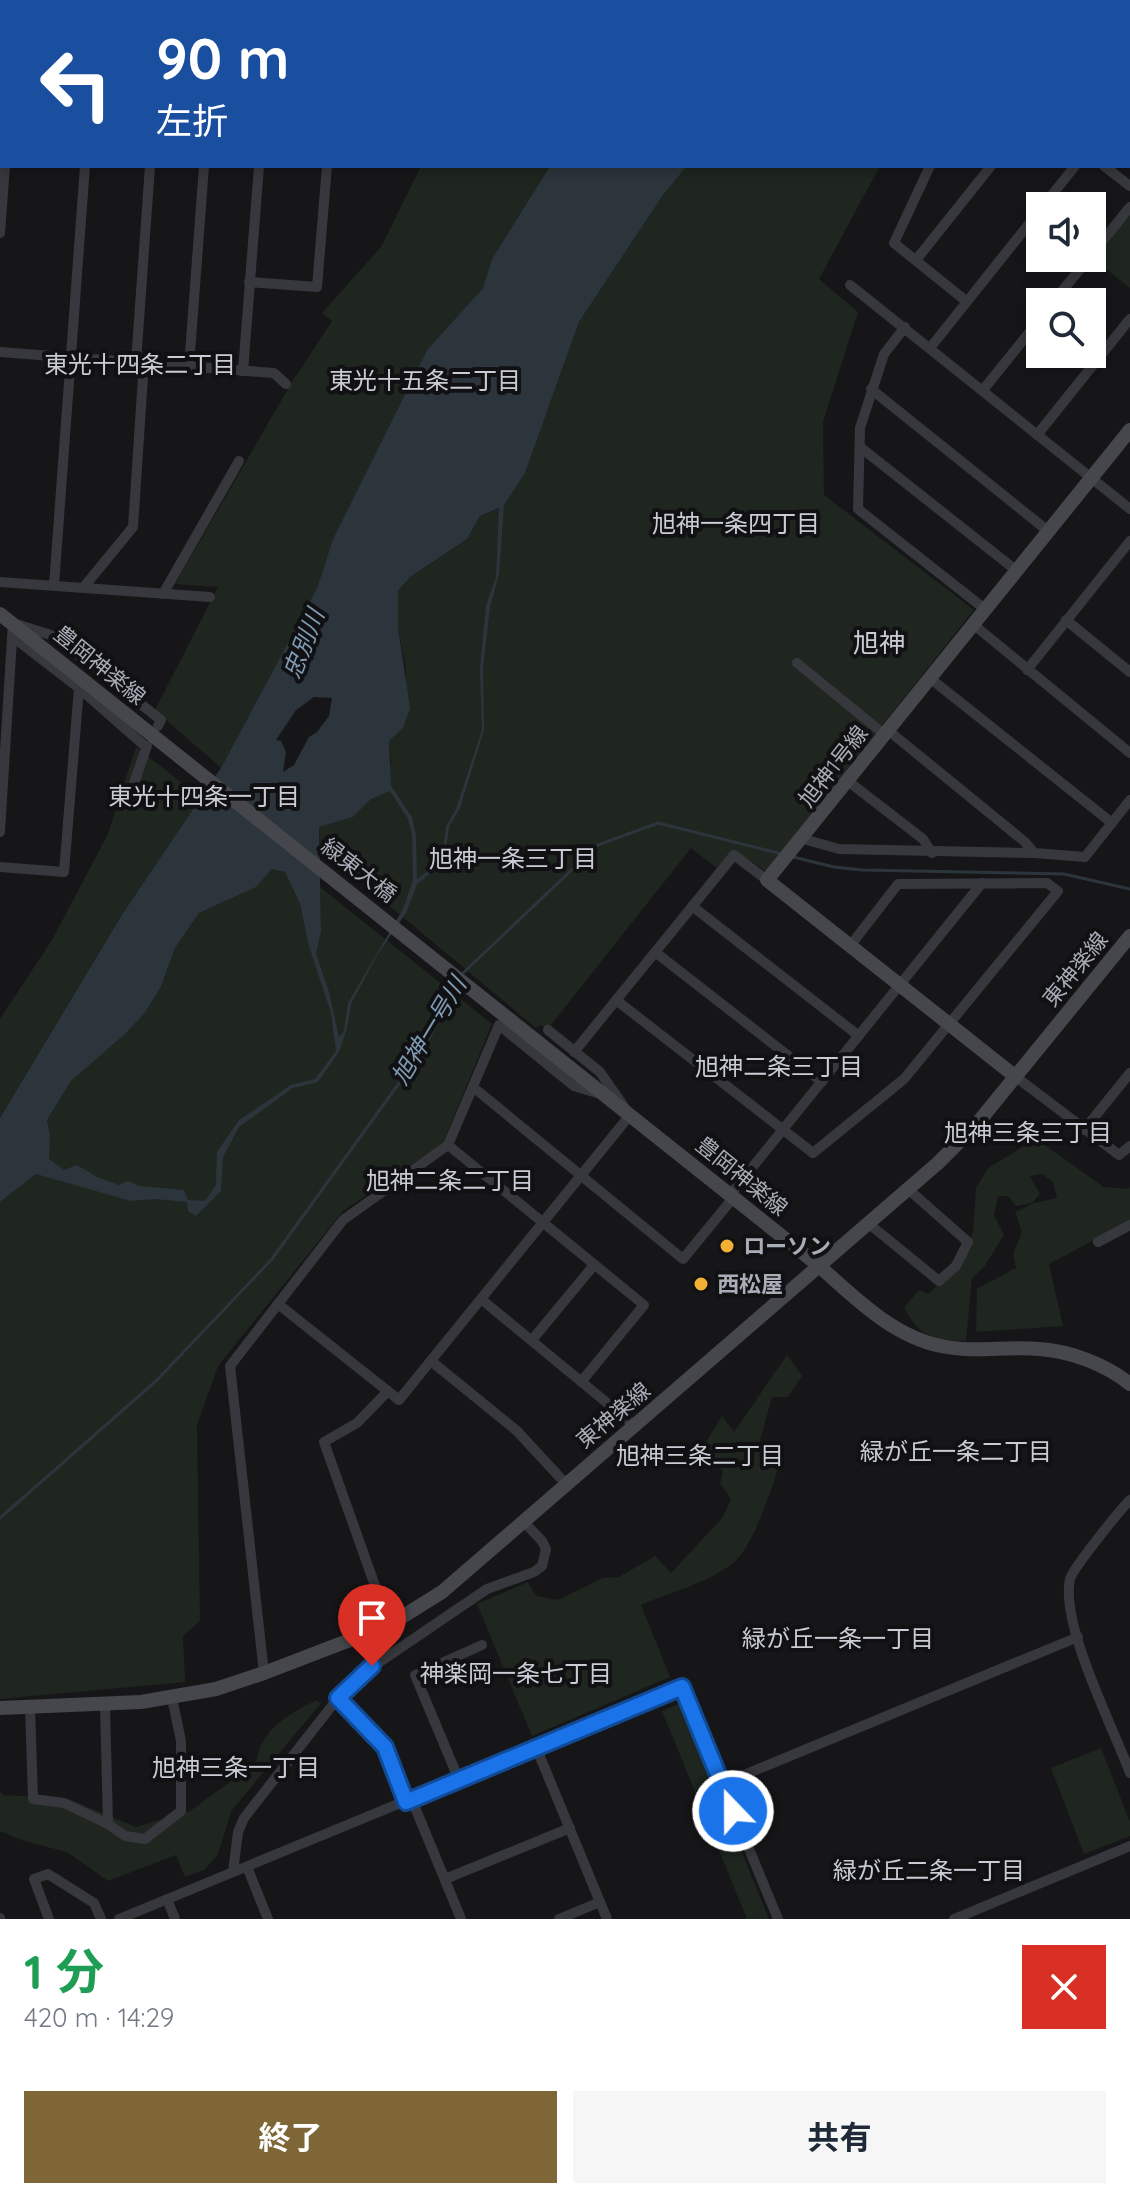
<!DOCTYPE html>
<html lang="ja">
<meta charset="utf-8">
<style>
body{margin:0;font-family:Quicksand,"Noto Sans JP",sans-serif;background:#f6f6f7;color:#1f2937;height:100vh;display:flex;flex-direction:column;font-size:30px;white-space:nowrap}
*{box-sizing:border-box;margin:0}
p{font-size:26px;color:#747a83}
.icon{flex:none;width:44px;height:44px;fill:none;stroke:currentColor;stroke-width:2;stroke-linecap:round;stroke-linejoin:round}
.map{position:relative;height:1919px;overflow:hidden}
.details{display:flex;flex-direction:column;background:#fff;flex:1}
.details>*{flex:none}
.guide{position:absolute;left:0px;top:0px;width:1130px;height:168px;box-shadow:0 4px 12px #0003;background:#1a4fa0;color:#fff;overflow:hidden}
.buttons{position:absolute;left:1026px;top:192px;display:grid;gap:16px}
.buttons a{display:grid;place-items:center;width:80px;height:80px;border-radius:0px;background:#fff;box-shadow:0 4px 12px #0003;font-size:40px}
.pin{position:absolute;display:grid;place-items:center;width:68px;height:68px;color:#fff;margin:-82px -34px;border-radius:50% 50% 50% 0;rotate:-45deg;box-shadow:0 0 8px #0007}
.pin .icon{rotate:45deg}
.me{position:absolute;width:88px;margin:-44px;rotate:338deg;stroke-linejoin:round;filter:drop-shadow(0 0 6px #0008)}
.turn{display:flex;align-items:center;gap:28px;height:168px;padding:0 24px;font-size:36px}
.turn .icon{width:104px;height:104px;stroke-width:2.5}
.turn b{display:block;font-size:56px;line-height:68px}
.round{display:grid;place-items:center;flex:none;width:84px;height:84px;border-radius:0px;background:#f6f6f7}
.overview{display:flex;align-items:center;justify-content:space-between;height:136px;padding:0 24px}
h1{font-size:48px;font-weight:700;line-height:60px;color:#1e9e55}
.cta{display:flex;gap:16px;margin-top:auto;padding:16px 24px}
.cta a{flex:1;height:92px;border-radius:0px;background:#7e6636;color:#fff;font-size:32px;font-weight:700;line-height:92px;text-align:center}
.cta a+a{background:#f6f6f7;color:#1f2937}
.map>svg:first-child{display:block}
.green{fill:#1e261f}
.water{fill:#2c353c;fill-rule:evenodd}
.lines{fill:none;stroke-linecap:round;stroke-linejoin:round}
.stream{stroke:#2c353c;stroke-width:3}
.street{stroke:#37383d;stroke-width:10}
.secondary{stroke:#45474d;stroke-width:14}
.route-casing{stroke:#114b97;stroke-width:20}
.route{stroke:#1a73e8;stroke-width:14}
.poi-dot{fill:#f2b134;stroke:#111113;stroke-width:3}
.labels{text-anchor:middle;stroke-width:8;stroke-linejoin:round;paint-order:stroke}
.street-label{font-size:22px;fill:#a8adb8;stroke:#111113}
.poi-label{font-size:22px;font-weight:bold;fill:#a8adb8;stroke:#111113;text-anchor:start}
.neighbourhood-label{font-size:24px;fill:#c9ccd4;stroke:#111113}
.water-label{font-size:24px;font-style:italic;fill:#7f9bb3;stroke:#111113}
.quarter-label{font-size:26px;fill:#c9ccd4;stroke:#111113}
</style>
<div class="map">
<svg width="1130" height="1919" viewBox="0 0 1130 1919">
<rect width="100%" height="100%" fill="#161618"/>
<g class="green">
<path d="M505,0H715L504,2Z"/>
<path d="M421,166H550L492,259L483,288L427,350L333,539L317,588L221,768L155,710L218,587L175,584L292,382L332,321L322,313L381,247Z"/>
<path d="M687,166H880L819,279L858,312L823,422L824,495L974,610L766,871L733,850L718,869L691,848L547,1030L541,1025L536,1028L320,848L319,826L353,817L371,799L391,763L389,741L403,728L406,670L398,627V591L410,577L467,539L480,516L500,508L525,473L579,322L663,195Z"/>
<path d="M1130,207V288L1092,258Z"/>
<path d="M136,747L201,798L123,913L0,1118V1019L52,940L108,834Z"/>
<path d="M272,869L285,872L300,904L308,943L321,931L320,887L492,1024L443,1143L343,1211L218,1366L197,1425L200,1621L183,1636L185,1682L0,1699V1202L36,1174L50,1135L47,1120L71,1081L124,1035L144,1014L161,987L175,948L199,913L255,887Z"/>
<path d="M1036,1139L1104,1187L1129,1189L1130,1186V1221L1049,1264L1063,1326L976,1332L977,1289L1016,1268L1013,1254L1022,1232L1015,1212L1034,1203L1057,1198L1053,1182L1042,1174L1030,1176L1040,1194L1032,1203L1016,1206L1008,1196H998L994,1215L1004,1235L984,1267L972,1278L966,1341C932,1340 921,1338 904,1308L919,1290L928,1294L957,1267L973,1233L976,1188L988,1168Z"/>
<path d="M787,1355L802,1376L788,1397H772L757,1451L782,1458C772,1486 754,1547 732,1564C705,1584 671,1592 641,1605L670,1677L532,1736L477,1604L528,1582L536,1596L558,1600L603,1578L619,1577L655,1556L671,1573L723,1517L731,1499L720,1483L723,1472L703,1447L722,1416L734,1432Z"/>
<path d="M317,1700L321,1703L232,1810L217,1856L204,1870L185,1877L176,1855L108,1881L67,1852L24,1841L0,1831V1791L3,1795L69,1799L136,1827L190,1811L256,1763C261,1729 288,1714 317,1700Z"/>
<path d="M681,1703L769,1919H747L662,1711Z"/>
<path d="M1101,1748L1130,1822V1836L1084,1854L1051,1768Z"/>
</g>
<path class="water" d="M550,166H687L663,195L579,322L525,473L504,505L499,574L490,607L483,667L484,730L460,808L449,827L444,863L417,884L406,913L376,957L351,1004L347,1028L339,1052L318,1082L293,1088L239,1127L223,1157L221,1191L196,1216L188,1211L187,1202L155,1199L131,1201L36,1174L0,1202V1118L123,913L221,768L317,588L333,539L427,350L483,288L492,259ZM499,508L496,577L486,606L480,668L482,730L456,809L446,827L442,860L417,879L416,835L412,817L391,786L389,741L403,728L410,708L398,627V591L410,577L467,539L480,516ZM314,697L332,698L329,716L317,732L309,737L294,765L283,772L286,752L281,741L276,740L296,710ZM390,791L408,819L412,835L413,880L403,909L348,1003L344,1031L339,1037L329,992L316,954L321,931L319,827L353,817L371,799ZM272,869L285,872L300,904L308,943L331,1013L336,1051L315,1079L291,1085L239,1120L217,1152L216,1185L205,1201L188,1200L184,1190L139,1186L128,1181L119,1185L97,1177L77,1165L64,1170L49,1159L50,1135L47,1120L71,1081L124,1035L144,1014L161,987L175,948L199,913L256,887Z"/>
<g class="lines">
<g class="stream">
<path d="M0,13H2"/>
<path d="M793,857L834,867L862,870L1064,874L1130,889"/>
<path d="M461,975L598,845L658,823L782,854"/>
<path d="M0,1518L156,1381L272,1259L423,1050L457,982"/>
</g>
<g class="street">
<path d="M84,2V0"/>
<path d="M114,2V0"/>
<path d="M182,2V0"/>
<path d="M418,2V0"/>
<path d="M1042,2L1043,0"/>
<path d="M1123,2L1125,0"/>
<path d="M1128,100L1130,98"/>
<path d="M930,166L894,243L966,301"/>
<path d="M1104,166L1130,186"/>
<path d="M1043,206L1075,166"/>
<path d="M0,233L5,166"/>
<path d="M1092,254L1130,207"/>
<path d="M916,260L991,166"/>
<path d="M249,282L317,287L327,166"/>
<path d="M850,285L1130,509"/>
<path d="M1053,302L1089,258"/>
<path d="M905,327L884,354L860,428L858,509L986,610"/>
<path d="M930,348L1040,210"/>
<path d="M0,352L274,373L286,384"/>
<path d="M136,362L150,166"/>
<path d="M189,366L204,166"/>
<path d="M243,371L259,166"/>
<path d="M871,389L1048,531"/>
<path d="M983,390L1040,319"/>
<path d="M1037,435L1130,319"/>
<path d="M860,447L1017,571"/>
<path d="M0,582L210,597"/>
<path d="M54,585L85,166"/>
<path d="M83,588L133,527L144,362"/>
<path d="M163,594L239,461"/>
<path d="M1066,620L1130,672"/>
<path d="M974,625L1130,753"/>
<path d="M13,637L79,688L146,747"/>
<path d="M797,663L885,735"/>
<path d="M1027,670L1130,541"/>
<path d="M931,679L1112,823"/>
<path d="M889,731L1025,842L1034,853"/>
<path d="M849,782L923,839L932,853"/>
<path d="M133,786L147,746"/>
<path d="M0,832L13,623L54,636L161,720L158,726"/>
<path d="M803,839L839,849L1034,853L1085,857L1130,800"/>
<path d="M0,867L64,872L79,688"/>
<path d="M692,906L859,1036"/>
<path d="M655,952L822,1082"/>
<path d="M616,1000L813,1153L904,1079L1058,891L1047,883L898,884L850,946"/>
<path d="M574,1052L734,855L767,880"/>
<path d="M1016,1077L1119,1155L1130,1146"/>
<path d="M473,1087L683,1259L733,1198"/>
<path d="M1084,1130L1130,1073"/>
<path d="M448,1145L644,1305L581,1382"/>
<path d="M730,1195L982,883"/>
<path d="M868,1223L939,1281L956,1266L968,1242L908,1189"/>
<path d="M1098,1242L1130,1225"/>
<path d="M481,1299L635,1426"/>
<path d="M278,1304L399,1400L630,1115L600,1072L548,1030"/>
<path d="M532,1340L594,1265"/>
<path d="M431,1361L517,1431L566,1484"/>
<path d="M388,1391L357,1423L324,1442L389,1625"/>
<path d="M1130,1500C1120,1510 1073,1568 1070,1579C1060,1624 1113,1727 1130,1773"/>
<path d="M264,1673L230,1366L343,1220L448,1145L499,1025L574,1086L597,1093"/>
<path d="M338,1698L385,1747L406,1802"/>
<path d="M105,1705L108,1824L125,1836L145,1839L181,1811V1741L172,1698"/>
<path d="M30,1707L33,1799L64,1803L108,1824"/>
<path d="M536,1747L607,1919"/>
<path d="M459,1780L415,1675L482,1645"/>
<path d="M722,1784L1078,1637"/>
<path d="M412,1800L461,1919"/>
<path d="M247,1867L268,1919"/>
<path d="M233,1872L238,1832L244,1818L338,1698L359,1676L487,1589L534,1572L542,1566L546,1549L542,1541L523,1521"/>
<path d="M445,1879L570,1828"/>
<path d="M167,1899L175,1919"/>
<path d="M0,1918V1919"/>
<path d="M49,1919L34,1879L48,1874L94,1903L101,1919"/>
<path d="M119,1919L682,1687L778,1919"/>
<path d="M559,1919L600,1902"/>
<path d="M954,1919L1130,1846"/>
</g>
<g class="secondary">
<path d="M264,2V0"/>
<path d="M0,113H2"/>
<path d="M0,614L818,1265C854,1297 892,1336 941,1346C974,1353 1006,1346 1039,1349C1070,1351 1105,1364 1130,1384"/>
<path d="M1016,1077L767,880L1130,430"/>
<path d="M0,1708L141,1702L216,1689L264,1673L389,1625L442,1592L938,1163L976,1125L1130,936"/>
</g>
</g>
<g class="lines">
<defs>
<path id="route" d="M372,1666L338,1698L385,1747L406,1802L682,1687L733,1811"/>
</defs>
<use href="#route" class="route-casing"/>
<use href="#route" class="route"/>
</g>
<g class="poi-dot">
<circle cx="727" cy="1246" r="8"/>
<circle cx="701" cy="1284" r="8"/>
</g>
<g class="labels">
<g class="street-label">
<text transform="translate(100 665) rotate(39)" y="8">豊岡神楽線</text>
<text transform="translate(833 766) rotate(-52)" y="8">旭神1号線</text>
<text transform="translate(359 870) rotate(38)" y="8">緑東大橋</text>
<text transform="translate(1075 969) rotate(-51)" y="8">東神楽線</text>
<text transform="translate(742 1176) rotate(39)" y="8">豊岡神楽線</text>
<text transform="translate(613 1415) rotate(-40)" y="8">東神楽線</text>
</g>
<g class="poi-label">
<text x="743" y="1254">ローソン</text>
<text x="717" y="1292">西松屋</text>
</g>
<g class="neighbourhood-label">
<text x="140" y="373">東光十四条二丁目</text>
<text x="425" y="389">東光十五条二丁目</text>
<text x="736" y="532">旭神一条四丁目</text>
<text x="204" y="805">東光十四条一丁目</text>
<text x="513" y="867">旭神一条三丁目</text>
<text x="779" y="1075">旭神二条三丁目</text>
<text x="1028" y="1141">旭神三条三丁目</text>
<text x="450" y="1189">旭神二条二丁目</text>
<text x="956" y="1460">緑が丘一条二丁目</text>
<text x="700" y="1464">旭神三条二丁目</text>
<text x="838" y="1647">緑が丘一条一丁目</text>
<text x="516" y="1682">神楽岡一条七丁目</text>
<text x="236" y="1776">旭神三条一丁目</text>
<text x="929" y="1879">緑が丘二条一丁目</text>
</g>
<g class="water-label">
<text transform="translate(304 644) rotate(-69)" y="8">忠別川</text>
<text transform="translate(429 1031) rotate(-59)" y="8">旭神一号川</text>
</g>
<g class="quarter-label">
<text x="879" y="652">旭神</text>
</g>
</g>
</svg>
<div class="buttons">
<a><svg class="icon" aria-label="sound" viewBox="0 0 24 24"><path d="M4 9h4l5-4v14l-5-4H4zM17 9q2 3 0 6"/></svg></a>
<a><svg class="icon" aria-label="search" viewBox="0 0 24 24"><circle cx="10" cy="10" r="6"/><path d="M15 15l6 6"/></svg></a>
</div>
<div class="pin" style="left:372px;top:1666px;background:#d93025"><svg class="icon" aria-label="arrive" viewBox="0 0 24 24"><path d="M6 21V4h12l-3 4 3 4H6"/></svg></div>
<svg class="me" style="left:733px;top:1811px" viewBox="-20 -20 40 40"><circle r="17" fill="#1a73e8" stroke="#fff" stroke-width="3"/><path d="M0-11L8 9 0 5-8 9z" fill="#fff"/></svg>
<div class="guide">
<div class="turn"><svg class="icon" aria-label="left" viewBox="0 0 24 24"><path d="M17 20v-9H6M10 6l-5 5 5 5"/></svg><div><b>90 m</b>左折</div></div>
</div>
</div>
<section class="details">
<div class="overview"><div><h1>1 分</h1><p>420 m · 14:29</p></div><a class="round" style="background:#d93025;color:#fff"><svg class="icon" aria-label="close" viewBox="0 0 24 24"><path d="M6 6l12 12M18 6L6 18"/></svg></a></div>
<div class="cta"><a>終了</a><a>共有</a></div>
</section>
